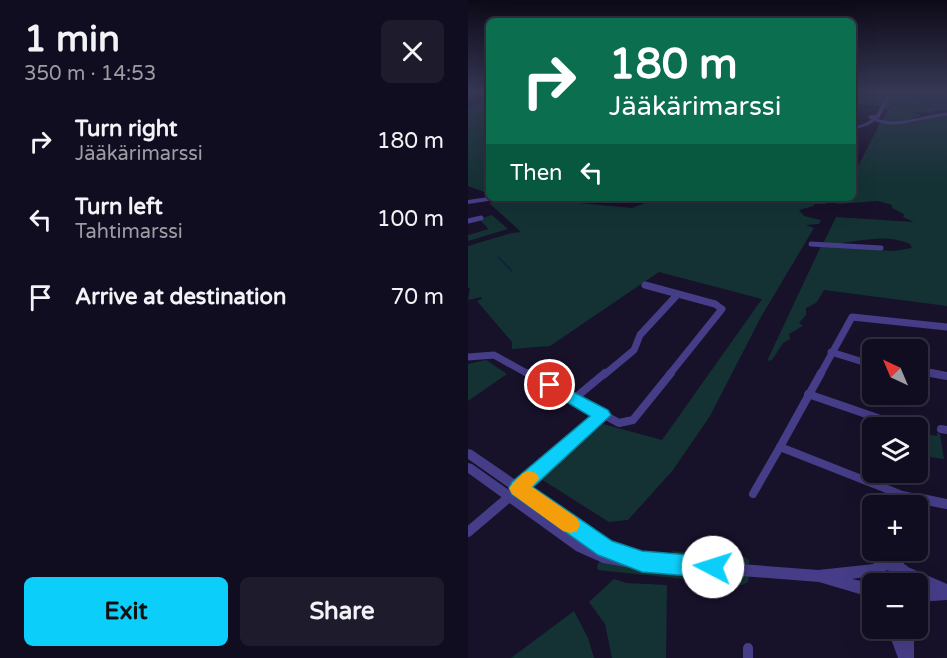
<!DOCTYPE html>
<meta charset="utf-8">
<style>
body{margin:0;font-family:"Varela Round",sans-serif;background:#1e1b2d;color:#f1f3f6;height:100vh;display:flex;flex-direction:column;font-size:22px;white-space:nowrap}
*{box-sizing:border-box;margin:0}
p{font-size:20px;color:#9c9ca5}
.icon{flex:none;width:33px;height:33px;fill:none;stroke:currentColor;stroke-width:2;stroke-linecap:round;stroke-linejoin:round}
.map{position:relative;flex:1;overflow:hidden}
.details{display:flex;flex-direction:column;background:#110d20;width:468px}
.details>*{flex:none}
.hud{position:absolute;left:18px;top:18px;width:370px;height:183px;border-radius:9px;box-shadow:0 6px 24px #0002,0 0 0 2px #302d3e;background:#0b6e4f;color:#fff;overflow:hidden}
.needle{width:39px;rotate:316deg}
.controls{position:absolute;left:394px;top:339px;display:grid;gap:12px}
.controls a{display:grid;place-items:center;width:66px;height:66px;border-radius:9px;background:#110d20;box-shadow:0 6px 24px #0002,0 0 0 2px #302d3e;font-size:30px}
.pin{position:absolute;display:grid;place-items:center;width:51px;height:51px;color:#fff;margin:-26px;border:3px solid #fff;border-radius:50%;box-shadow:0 2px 6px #0007}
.me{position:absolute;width:66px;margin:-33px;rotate:275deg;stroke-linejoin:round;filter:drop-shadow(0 0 4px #0008)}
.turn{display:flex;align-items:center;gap:21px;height:126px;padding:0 24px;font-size:27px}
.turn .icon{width:78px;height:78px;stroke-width:2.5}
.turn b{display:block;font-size:42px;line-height:51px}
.then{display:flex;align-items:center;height:57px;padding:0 24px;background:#0003;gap:12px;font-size:22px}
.round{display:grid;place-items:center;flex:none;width:63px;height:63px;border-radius:9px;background:#1e1b2d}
.summary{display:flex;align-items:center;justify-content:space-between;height:102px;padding:0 24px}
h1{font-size:36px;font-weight:700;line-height:45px}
.button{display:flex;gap:12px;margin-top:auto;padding:12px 24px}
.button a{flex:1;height:69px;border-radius:9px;background:#0bcffa;color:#111;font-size:24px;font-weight:700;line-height:69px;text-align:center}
.button a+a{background:#1e1b2d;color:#f1f3f6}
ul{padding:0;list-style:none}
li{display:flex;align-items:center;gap:18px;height:78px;padding:0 24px}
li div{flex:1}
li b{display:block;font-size:22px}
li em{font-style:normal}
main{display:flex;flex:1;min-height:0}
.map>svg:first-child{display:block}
.green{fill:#143234}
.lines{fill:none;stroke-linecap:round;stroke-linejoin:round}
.stream{stroke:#0c1d48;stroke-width:1.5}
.minor-far4{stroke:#463d88;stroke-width:3}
.minor-far3{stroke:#463d88;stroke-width:5}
.minor-far2{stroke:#463d88;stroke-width:7}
.minor-far1{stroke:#463d88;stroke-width:8}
.minor{stroke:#463d88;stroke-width:10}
.tertiary{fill:#463d88;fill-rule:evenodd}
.route{fill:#0bcffa;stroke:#0787a2;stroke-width:1.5}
.slow{fill:#f59e0b}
</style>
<main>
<section class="details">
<div class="summary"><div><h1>1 min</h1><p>350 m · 14:53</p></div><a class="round"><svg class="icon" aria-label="close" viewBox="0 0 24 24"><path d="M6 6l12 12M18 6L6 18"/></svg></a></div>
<ul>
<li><svg class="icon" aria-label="right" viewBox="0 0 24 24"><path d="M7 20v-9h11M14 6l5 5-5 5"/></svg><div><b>Turn right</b><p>Jääkärimarssi</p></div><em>180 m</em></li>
<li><svg class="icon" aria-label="left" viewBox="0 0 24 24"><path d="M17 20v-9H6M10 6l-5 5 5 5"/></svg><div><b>Turn left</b><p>Tahtimarssi</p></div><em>100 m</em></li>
<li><svg class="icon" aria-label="arrive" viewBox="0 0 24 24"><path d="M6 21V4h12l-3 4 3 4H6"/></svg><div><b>Arrive at destination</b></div><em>70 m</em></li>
</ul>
<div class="button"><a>Exit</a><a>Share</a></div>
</section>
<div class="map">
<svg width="479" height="658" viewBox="0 0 479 658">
<rect width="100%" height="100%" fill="#17112a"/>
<g class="green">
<path d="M386,92H479V110H466L467,113L446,112L454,115L439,121H414L421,109L404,105L386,104Z"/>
<path d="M21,98V194L0,186V108Z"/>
<path d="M479,115V306L356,290L348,303L338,308V315L331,323L335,326L321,334L322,339L315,343L304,360L299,361L353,246L425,251L444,248L442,244C413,231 384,245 355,244L368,217L446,222L435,217L436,214L424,208V205L410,201L369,204L372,198H386V174L412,123H445L464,117Z"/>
<path d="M59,198L164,208L190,198H361L358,204H346V206L331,210L336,216L353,220L351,224L338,225L346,228L293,317L242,416L205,470L160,520L141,522L73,479L135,424L194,440L294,299L191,272L82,346L44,349V342L9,301L14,299L13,297L0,300L2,289L0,287V246L44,233L53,232L21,203Z"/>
<path d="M24,215L40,229L0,241V235L21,229L11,219Z"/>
<path d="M18,360L39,374L0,401V364Z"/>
<path d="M469,433L472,434L476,459L450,455L452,438L459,440L462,435L469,436Z"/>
<path d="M204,551L277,557L281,560V565L209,559Z"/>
<path d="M132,561L281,576L280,582L274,585L130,570L129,566Z"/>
<path d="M146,579L158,583L199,585L198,658H144L137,624L121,602Z"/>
<path d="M106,611L120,638L126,658H43Z"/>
</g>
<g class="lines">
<g class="stream">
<path d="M451,98L458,92"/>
<path d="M453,99H479"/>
<path d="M454,100L464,107H479"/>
<path d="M459,103L479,102"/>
<path d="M386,104L387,92"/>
<path d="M423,107L440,99L450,98"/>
<path d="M419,109L422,108"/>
<path d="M388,113L411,109"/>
<path d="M30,257L44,271"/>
</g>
<path class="minor-far4" d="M411,116L402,117C427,131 453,116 479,114"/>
<g class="minor-far3">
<path d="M0,221L13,218"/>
<path d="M343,244L413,248"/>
</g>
<g class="minor-far2">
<path d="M177,285L247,304L254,309L201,375"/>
<path d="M363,352L405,365"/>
<path d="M0,357L26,355L62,375"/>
<path d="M462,373L472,375"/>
<path d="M136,375L166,350L172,335L209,295"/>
<path d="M352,375L384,317L479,327"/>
</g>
<g class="minor-far1">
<path d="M59,373L151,423L165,420L203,373"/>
<path d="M353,373L312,447L434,495L457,500"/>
<path d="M463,373L479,376"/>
<path d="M340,394L433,426"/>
<path d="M107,398L137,373"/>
<path d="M473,429L479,430"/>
<path d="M51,488L134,415"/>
<path d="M285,494L312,447"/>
<path d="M38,500L41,497"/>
<path d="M419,500L421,490"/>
</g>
<g class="minor">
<path d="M449,498L479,504"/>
<path d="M418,506L419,498"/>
<path d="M0,532L40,498"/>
<path d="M424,550L433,569"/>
<path d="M410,567L412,550"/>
<path d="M280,648V658"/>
</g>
<g class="tertiary">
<path d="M420,92H424C414,113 411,125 386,129V127C408,122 411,111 420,92Z"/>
<path d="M21,197L30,198L27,200L0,204V200Z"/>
<path d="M133,198H168L165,200H136Z"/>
<path d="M0,449L4,450L141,544L170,556L350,570L406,564L418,558L438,565L440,567L479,584V600L450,602V588H456L450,586V584H436L429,574L419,570L412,574V584H405V598L351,582L157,567L135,563L108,551L0,473V463L4,464L116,543L127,548L0,459ZM397,577L398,582L384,579Z"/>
<path d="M419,628H446V658H430Z"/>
</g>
</g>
<linearGradient id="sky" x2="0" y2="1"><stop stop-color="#0d0917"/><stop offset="0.5" stop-color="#363855"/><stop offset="1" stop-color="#363855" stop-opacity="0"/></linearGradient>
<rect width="479" height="184" fill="url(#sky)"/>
<path class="route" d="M82,380L140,410L143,415L65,487L144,541L174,551L245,557L253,560L256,567L253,575L245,578L174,572L130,555L44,494L41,488L44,482L122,416L77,389L74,385L77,381Z"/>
<path class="slow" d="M61,471L68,473L71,478L64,487L109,518L112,524L109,531L102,533L95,531L44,494L41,488L55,473Z"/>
</svg>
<div class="controls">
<a><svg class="needle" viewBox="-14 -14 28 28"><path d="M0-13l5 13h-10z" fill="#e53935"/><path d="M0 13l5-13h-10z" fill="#9c9ca5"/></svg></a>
<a><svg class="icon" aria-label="layers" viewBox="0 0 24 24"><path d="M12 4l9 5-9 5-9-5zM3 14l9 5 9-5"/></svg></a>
<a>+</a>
<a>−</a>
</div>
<div class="pin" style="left:82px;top:385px;background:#d93025"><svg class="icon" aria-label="arrive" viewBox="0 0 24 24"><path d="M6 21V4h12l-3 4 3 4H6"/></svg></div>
<svg class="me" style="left:245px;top:567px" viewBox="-20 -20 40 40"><circle r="19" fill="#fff"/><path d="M0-13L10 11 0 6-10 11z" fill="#0bcffa"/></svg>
<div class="hud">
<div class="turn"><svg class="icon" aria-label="right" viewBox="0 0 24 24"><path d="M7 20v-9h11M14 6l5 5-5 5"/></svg><div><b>180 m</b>Jääkärimarssi</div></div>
<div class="then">Then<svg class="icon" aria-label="left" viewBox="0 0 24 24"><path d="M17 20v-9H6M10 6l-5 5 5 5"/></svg></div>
</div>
</div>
</main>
